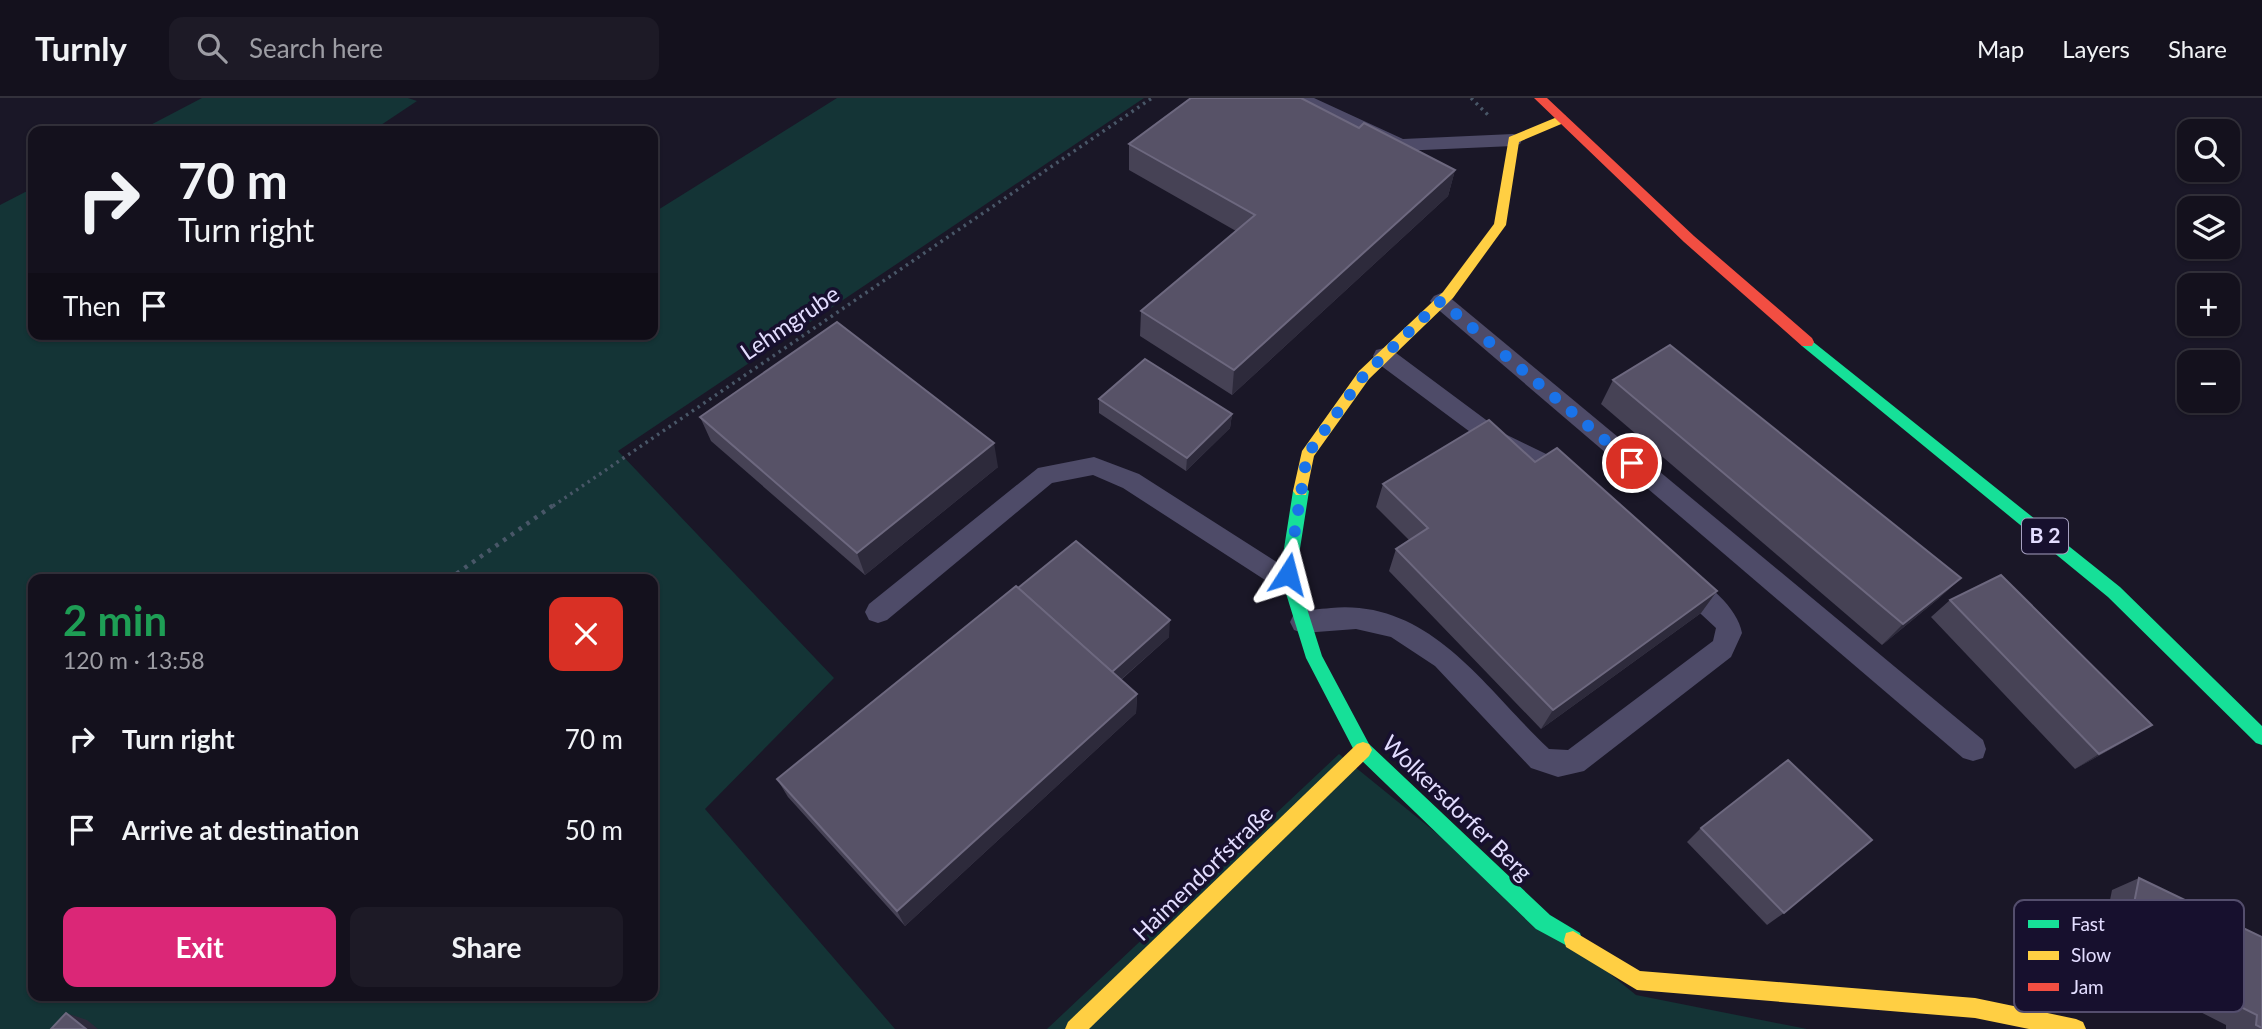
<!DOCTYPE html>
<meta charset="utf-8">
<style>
body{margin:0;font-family:Lato,sans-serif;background:#1d1a26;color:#f1f3f6;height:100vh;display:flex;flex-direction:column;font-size:26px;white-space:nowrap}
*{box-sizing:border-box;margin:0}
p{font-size:23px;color:#9d9da4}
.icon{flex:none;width:38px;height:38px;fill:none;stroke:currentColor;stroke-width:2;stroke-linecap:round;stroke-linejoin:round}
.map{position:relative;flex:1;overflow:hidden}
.side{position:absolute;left:28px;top:476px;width:630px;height:427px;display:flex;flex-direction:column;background:#14111d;border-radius:14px;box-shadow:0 2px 5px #0004,0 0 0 2px #33313b}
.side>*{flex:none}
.hud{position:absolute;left:28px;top:28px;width:630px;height:214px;border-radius:14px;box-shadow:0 2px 5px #0004,0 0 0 2px #33313b;background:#14111d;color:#f1f3f6;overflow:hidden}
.buttons{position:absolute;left:2177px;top:21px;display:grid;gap:14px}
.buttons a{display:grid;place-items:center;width:63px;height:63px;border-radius:14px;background:#14111d;box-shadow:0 2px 5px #0004,0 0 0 2px #33313b;font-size:35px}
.pin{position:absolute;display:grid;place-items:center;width:60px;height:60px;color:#fff;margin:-30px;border:4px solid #fff;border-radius:50%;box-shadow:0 2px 7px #0007}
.me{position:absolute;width:77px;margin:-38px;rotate:9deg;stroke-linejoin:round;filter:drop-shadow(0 0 5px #0008)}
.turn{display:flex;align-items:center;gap:24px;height:147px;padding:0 35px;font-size:32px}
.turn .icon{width:91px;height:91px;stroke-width:2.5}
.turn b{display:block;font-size:49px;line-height:60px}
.then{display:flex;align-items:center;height:66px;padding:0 35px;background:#0003;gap:14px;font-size:26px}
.round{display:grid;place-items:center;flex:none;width:74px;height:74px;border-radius:14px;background:#1d1a26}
.summary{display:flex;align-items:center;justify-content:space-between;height:119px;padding:0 35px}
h1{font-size:42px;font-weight:700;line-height:52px;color:#1e9e55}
.button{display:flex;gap:14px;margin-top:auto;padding:14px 35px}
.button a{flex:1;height:80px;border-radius:14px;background:#db2777;color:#fff;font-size:28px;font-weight:700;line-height:80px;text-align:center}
.button a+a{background:#1d1a26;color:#f1f3f6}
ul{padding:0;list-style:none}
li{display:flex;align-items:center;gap:21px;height:91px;padding:0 35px}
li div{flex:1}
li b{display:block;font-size:26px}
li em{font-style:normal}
header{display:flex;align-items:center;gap:42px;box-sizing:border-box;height:98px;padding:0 35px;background:#14111d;border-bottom:2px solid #33313b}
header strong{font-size:33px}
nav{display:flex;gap:38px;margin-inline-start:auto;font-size:24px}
.search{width:490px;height:63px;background:#1d1a26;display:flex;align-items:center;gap:18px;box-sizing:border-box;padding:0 24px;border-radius:14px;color:#9d9da4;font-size:26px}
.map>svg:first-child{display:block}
.green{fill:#143436;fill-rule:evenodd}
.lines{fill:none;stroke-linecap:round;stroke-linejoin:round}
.path-far1{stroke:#495768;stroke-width:3.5;stroke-dasharray:2.5 4.5;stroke-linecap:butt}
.path{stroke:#495768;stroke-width:4.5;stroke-dasharray:3.5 6;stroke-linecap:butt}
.lane{fill:#4e4b68;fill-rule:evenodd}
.fast{fill:#16e098;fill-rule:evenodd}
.slow{fill:#ffcf43;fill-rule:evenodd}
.jam{fill:#f24e42;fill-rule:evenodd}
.wall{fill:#464255}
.shaded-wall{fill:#2d2a3b}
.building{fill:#575267;stroke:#6d687f;stroke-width:2}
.route{stroke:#1a73e8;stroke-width:12;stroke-dasharray:0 21.6}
.labels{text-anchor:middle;stroke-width:7;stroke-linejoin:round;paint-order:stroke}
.shield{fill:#17102e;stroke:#a6a0c0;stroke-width:2}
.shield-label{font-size:21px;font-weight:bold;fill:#e3ddff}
.street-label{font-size:23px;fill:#e3ddff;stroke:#17102e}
.key{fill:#17102e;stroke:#544e6d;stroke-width:2}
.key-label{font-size:19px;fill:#e3ddff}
</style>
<header>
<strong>Turnly</strong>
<div class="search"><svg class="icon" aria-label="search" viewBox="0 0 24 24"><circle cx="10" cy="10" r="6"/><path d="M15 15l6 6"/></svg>Search here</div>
<nav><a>Map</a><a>Layers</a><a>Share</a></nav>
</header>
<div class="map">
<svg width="2262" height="931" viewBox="0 0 2262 931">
<rect width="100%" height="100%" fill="#1a1727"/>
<g class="green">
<path d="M202,0H408L417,3L372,33H139Z"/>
<path d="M837,0H1144L618,353L834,580L705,711L895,931H0V107L33,90V236H653V115ZM33,481H653V898H33Z"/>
<path d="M1339,656L1636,897L1807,931H1047Z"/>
</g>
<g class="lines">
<g class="path-far1">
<path d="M1471,0L1488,17"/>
<path d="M553,408L1152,0"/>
</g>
<path class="path" d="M449,481L555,406"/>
<g class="lane">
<path d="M1289,0H1314L1403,41L1513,36L1520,38L1522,42L1520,46L1513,48L1400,53L1291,4Z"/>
<path d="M1441,195L1448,198L1983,642L1986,651L1983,660L1973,663L1963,660L1434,208L1430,203L1434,198Z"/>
<path d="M1384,250L1392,252L1505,336L1573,369L1577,376L1573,383L1565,385L1557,383L1489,348L1376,264L1373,258L1376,252Z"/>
<path d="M1094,359L1139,376L1300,479L1303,486L1300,493L1291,496L1282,493L1123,390L1093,377L1052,385L887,522L878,525L869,522L865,514L869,506L1038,370Z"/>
<path d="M1682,473C1705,481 1738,510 1742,535L1731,559L1584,673L1558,679L1531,670L1435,568L1391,539L1356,531L1303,535L1294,532L1290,524L1294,516C1306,512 1319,511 1331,510C1431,501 1485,591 1549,651L1568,652L1713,543L1716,530L1673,490L1670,483L1673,476Z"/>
</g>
<g class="fast">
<path d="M1807,239L2120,489L2262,628V647L2256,645L2108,499L1802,248L1800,244L1802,240Z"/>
<path d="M1301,387L1309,393L1296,476L1322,558L1369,646L1550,817L1580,835L1582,842L1580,849L1573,851L1536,831L1357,658L1306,560L1280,476L1293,393Z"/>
</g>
<g class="slow">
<path d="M1562,17L1566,18V24L1519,44L1506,127L1453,200L1369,281L1314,358L1306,397H1296L1293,393L1302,353L1359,273L1443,194L1494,126L1509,39Z"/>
<path d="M1363,644L1369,646L1372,652L1369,658L1089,931H1065L1068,924L1357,646Z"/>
<path d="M1573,833L1640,873L1975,900L2076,921L2083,924L2086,931H2029L1975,920L1637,892L1566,849L1564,842L1566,835Z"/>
</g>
<path class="jam" d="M1534,0H1547L1694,138L1812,240L1814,244L1812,248H1802L1684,144Z"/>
</g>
<g class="wall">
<path d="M1359,30L1455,72L1448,98L1232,297L1140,238L1141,213L1236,133L1129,72V46Z"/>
<path d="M1613,282L1961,480L1938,501L1882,547L1601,306Z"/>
<path d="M1099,301L1232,316L1230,330L1186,373L1099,315Z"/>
<path d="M700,319L998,369L865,477L711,343Z"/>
<path d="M1535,364L1717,493L1701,515L1541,631L1389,473L1396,451L1409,442L1376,409L1383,386Z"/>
<path d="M1018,490L1169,539L1121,582L1137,596L1136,615L905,828L788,699L777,681Z"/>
<path d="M1950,502L2127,642L2075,671L1931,519Z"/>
<path d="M1701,730L1784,815L1767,827L1687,744Z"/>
<path d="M2139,780L2262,839V931H2226V927L2098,862L2112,792Z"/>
</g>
<g class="shaded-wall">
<path d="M1455,72L1448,98L1232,297L1234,272Z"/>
<path d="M1232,316L1230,330L1186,373L1187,360Z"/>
<path d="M994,345L998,369L865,477L857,455Z"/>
<path d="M1961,480L1938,501L1882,547L1903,526Z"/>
<path d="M1717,493L1701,515L1541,631L1553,612Z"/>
<path d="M1170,522L1169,539L1110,591V575Z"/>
<path d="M1137,596L1136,615L905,828L897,813Z"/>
<path d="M2152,627L2127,642L2075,671L2099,656Z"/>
<path d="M66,915L87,922L98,931H86Z"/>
</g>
<g class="building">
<path d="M1191,0H1301L1359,30L1364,25L1455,72L1234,272L1141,213L1255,117L1129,46Z"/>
<path d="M837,224L994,345L857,455L700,319Z"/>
<path d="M1670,247L1961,480L1903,526L1613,282Z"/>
<path d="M1145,261L1232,316L1187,360L1099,301Z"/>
<path d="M1489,322L1535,364L1557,350L1717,493L1553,612L1396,451L1428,430L1383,386Z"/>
<path d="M1076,443L1170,522L1112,574L1018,490Z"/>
<path d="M2001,477L2152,627L2099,656L1950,502Z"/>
<path d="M1016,488L1137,596L897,813L777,681Z"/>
<path d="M1788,662L1872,742L1784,815L1701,730Z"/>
<path d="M2139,780L2262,839V930L2256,927L2257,917L2125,851Z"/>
<path d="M66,915L86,931H51Z"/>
</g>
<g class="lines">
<path class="route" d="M1288,476L1307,357L1364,277L1441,203L1632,365"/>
</g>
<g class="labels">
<rect class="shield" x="2022" y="420.5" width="46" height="35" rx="5"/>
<g class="shield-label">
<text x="2045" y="445">B 2</text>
</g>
<g class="street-label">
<text transform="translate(790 225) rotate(-34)" y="8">Lehmgrube</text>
<text transform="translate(1457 710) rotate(44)" y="8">Wolkersdorfer Berg</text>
<text transform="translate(1203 775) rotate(-44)" y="8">Haimendorfstraße</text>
</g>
</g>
<rect x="2014" y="802" width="230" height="112" rx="10" class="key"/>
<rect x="2028" y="822" width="31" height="8" fill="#16e098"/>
<rect x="2028" y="853" width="31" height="9" fill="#ffcf43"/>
<rect x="2028" y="885" width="31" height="8" fill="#f24e42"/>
<g class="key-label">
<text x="2071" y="833">Fast</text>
<text x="2071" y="864">Slow</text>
<text x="2071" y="896">Jam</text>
</g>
</svg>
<div class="buttons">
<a><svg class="icon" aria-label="search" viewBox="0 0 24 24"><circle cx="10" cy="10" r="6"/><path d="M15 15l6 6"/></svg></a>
<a><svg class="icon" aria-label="layers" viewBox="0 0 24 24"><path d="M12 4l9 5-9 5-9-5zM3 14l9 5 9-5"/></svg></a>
<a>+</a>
<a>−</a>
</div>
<div class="pin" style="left:1632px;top:365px;background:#d93025"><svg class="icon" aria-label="arrive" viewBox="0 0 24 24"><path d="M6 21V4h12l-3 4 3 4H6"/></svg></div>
<svg class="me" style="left:1288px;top:476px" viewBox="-20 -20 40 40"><path d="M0-17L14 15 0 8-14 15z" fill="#1a73e8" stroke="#fff" stroke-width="4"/></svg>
<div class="hud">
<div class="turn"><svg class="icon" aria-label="right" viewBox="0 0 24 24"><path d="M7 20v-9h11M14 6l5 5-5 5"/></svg><div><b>70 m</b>Turn right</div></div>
<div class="then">Then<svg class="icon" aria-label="arrive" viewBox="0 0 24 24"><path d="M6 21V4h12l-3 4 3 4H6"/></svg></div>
</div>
<section class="side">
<div class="summary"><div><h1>2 min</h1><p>120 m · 13:58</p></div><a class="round" style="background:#d93025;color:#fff"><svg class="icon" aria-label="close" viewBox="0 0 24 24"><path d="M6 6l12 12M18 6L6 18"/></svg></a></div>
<ul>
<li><svg class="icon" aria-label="right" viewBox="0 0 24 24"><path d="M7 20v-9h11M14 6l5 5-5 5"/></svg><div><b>Turn right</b></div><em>70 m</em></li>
<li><svg class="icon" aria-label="arrive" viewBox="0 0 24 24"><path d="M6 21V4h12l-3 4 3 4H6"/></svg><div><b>Arrive at destination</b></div><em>50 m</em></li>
</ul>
<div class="button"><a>Exit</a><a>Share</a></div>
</section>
</div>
